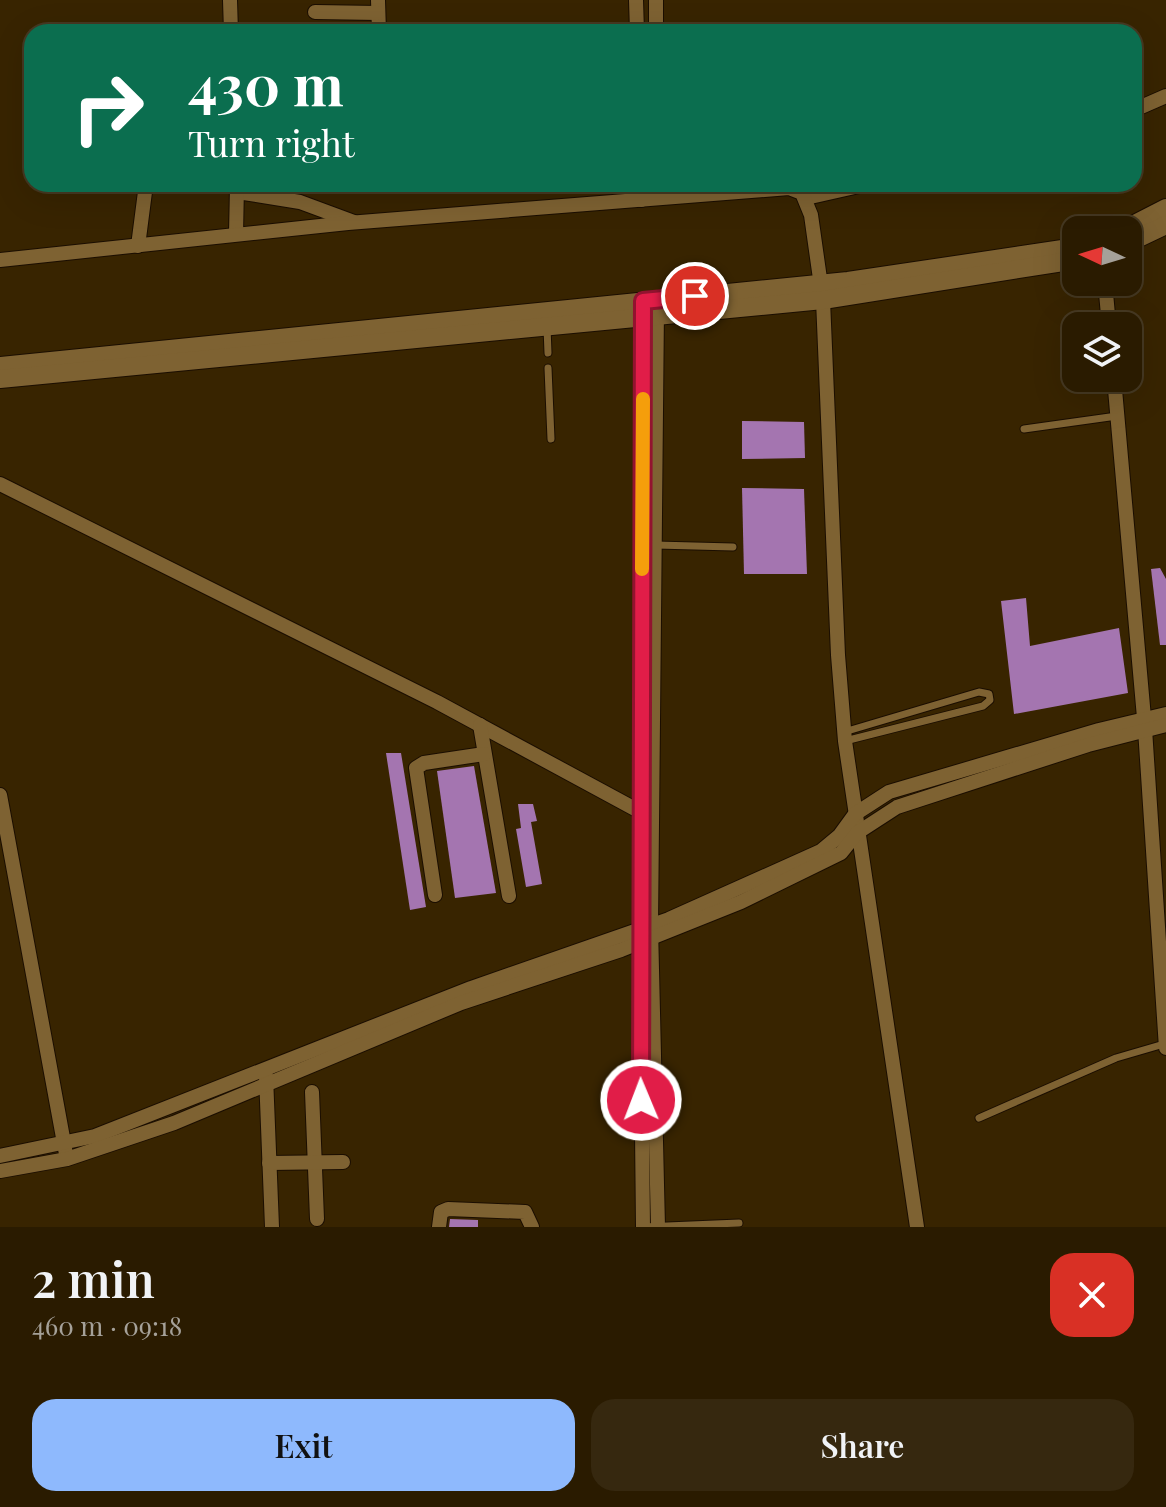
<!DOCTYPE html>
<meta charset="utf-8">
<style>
body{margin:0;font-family:"Playfair Display",serif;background:#36280f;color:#f1f3f6;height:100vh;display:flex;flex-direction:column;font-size:30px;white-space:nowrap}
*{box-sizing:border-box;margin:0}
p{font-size:26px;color:#a5a199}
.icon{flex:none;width:44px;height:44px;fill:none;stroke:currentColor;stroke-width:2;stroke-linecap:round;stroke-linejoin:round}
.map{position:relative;height:1227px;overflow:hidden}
.sheet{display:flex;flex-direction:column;background:#2a1b00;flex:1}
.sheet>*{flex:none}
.banner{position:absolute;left:24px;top:24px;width:1118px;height:168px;border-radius:24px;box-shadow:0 8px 32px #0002,0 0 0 2px #463922;background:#0b6e4f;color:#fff;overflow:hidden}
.needle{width:52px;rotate:274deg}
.buttons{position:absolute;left:1062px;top:216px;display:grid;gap:16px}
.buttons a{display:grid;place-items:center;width:80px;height:80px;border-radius:16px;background:#2a1b00;box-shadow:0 8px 32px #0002,0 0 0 2px #463922;font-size:40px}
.pin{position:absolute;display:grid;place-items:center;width:68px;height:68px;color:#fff;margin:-34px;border:4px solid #fff;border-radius:50%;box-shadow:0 2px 8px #0007}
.me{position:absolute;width:88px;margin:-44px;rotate:359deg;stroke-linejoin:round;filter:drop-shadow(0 0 6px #0008)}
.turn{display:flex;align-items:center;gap:28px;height:168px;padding:0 32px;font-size:36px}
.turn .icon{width:104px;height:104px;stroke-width:2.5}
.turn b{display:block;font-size:56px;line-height:68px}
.round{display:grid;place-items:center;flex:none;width:84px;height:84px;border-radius:24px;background:#36280f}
.headline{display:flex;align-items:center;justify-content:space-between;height:136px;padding:0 32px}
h1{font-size:48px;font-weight:600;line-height:60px}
.cta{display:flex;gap:16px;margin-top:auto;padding:16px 32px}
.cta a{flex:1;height:92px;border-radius:24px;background:#8eb9fd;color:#111;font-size:32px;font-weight:600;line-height:92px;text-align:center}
.cta a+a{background:#36280f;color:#f1f3f6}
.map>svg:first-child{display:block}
.building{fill:#a475b0}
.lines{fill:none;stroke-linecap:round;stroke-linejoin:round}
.service-casing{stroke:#1b0e00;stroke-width:9}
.minor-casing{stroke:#1b0e00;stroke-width:16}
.secondary-casing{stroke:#1b0e00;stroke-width:20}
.service{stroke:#7e6232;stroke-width:7}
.minor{stroke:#7e6232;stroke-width:14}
.secondary{stroke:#7e6232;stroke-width:18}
.route-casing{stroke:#92132f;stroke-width:20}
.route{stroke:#e11d48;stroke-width:14}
.slow{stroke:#f59e0b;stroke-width:14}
</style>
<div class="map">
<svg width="1166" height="1227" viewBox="0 0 1166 1227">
<rect width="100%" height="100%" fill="#382400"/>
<g class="building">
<path d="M742,421L804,422L805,458L742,459Z"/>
<path d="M742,488L804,489L807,574H744Z"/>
<path d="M1160,568L1166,579V645H1160L1151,569Z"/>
<path d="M1026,598L1030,646L1119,628L1128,693L1014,714L1001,601Z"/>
<path d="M386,753H401L426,907L410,910Z"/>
<path d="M474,766L496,893L455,898L437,771Z"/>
<path d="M518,804H533L537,821L531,822L542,884L526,887L516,829L521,828Z"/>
<path d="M450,1219L478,1220V1227H449Z"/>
</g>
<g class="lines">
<defs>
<g id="service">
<path d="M547,327L548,353"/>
<path d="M548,368L551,439"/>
<path d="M1024,429L1117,416"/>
<path d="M656,545L733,547"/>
<path d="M844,732L979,692L989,694L990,700L983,706L845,741"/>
<path d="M979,1118L1116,1058L1164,1044"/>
<path d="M643,1227L739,1223"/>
</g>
<g id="minor">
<path d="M230,0L231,32"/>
<path d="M378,0L379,32"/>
<path d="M636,0L637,32"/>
<path d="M656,0V32"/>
<path d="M315,12L378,13"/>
<path d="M1134,110L1166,96"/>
<path d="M640,184L641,200"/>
<path d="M237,192L300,202L354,222"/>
<path d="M806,198L868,184"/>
<path d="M236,234L237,186"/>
<path d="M138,246L146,184"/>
<path d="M0,260L348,223L789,188L802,193L811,215L823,300L838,655L845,741L917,1227"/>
<path d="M1105,282L1109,326"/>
<path d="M657,308L651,927L658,1227"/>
<path d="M1114,378L1145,729L1166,1048"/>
<path d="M0,484L437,702L648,816"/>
<path d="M480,725L509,896"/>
<path d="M0,795L66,1154"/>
<path d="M435,895L416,768L424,763L484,754"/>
<path d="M266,1076L272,1227"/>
<path d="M312,1092L317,1219"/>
<path d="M0,1156L95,1136L471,988L669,919L821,851L839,836L855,814L889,792L1099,730L1166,714"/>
<path d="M269,1163L343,1162"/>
<path d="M0,1171L67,1159L174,1123L461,1003L621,950L741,902L841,853L857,833L897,807L1088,745L1166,725"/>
<path d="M439,1227L441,1212L448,1209L525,1212L532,1227"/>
<path d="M643,1227L640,941L643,307"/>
</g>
<g id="secondary">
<path d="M1123,230L1166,208"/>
<path d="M1128,243L1166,225"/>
<path d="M0,366L848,281L1076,247"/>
<path d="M0,379L823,300L1076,260"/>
</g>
</defs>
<use href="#service" class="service-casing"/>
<use href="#minor" class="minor-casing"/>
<use href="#secondary" class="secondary-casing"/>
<use href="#service" class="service"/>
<use href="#minor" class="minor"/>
<use href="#secondary" class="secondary"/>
</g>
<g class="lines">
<defs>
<path id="route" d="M641,1100L643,301L695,296"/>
</defs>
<use href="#route" class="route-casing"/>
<use href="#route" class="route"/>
<path class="slow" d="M642,569L643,399"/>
</g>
</svg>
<div class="buttons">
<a><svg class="needle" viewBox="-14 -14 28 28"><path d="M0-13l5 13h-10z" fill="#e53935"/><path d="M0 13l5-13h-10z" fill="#a5a199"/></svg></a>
<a><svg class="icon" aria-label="layers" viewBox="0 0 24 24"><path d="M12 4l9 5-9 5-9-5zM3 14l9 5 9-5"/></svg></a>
</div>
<div class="pin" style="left:695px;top:296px;background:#d93025"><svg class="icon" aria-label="arrive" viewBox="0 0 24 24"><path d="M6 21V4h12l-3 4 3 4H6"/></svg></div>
<svg class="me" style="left:641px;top:1100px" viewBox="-20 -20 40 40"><circle r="17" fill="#e11d48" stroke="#fff" stroke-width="3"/><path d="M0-11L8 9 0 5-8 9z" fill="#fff"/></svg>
<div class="banner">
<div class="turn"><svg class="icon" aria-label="right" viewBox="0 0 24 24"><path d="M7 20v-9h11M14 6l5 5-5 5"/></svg><div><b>430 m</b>Turn right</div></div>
</div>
</div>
<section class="sheet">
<div class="headline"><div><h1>2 min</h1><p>460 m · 09:18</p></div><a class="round" style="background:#d93025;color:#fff"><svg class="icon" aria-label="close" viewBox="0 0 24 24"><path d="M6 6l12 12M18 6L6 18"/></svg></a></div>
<div class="cta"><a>Exit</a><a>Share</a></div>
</section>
